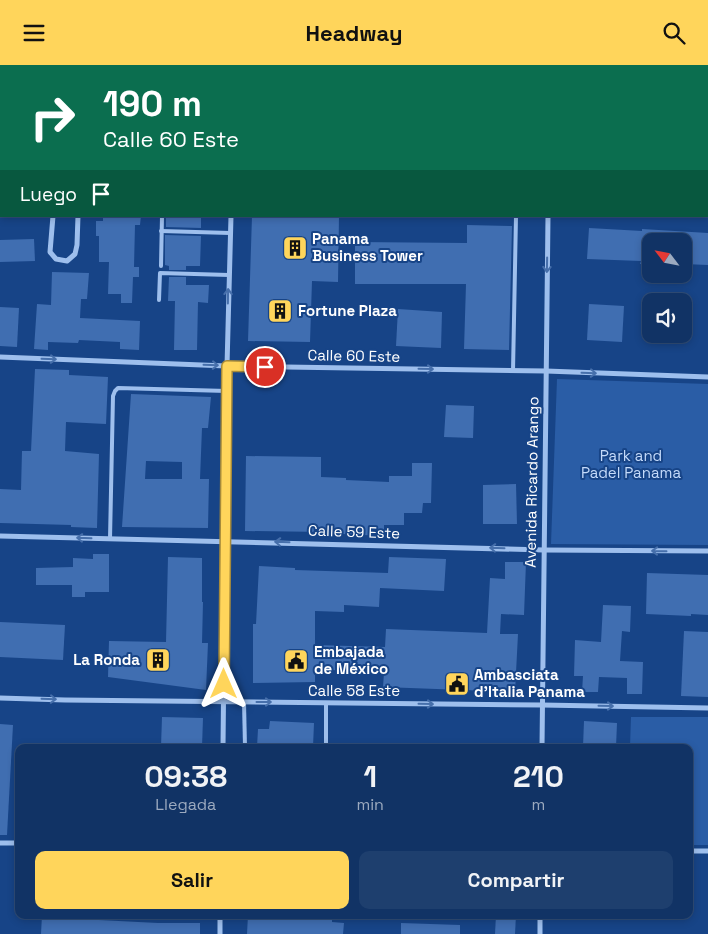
<!DOCTYPE html>
<html lang="es">
<meta charset="utf-8">
<style>
body{margin:0;font-family:"Space Grotesk",sans-serif;background:#1e3f6e;color:#f1f3f6;height:100vh;display:flex;flex-direction:column;font-size:19px;white-space:nowrap}
*{box-sizing:border-box;margin:0}
p{font-size:16px;color:#9caabf}
.icon{flex:none;width:28px;height:28px;fill:none;stroke:currentColor;stroke-width:2;stroke-linecap:round;stroke-linejoin:round}
.map{position:relative;flex:1;overflow:hidden}
.panel{position:absolute;left:15px;top:679px;width:678px;height:175px;display:flex;flex-direction:column;background:#113365;border-radius:10px;box-shadow:0 2px 8px #0003,0 0 0 1px #304e79}
.panel>*{flex:none}
.top-card{position:absolute;left:0px;top:0px;width:709px;height:152px;box-shadow:0 2px 8px #0003,0 0 0 1px #304e79;background:#0b6e4f;color:#fff;overflow:hidden}
.needle{width:32px;rotate:302deg}
.fabs{position:absolute;left:642px;top:168px;display:grid;gap:10px}
.fabs a{display:grid;place-items:center;width:50px;height:50px;border-radius:10px;background:#113365;box-shadow:0 2px 8px #0003,0 0 0 1px #304e79;font-size:25px}
.pin{position:absolute;display:grid;place-items:center;width:42px;height:42px;color:#fff;margin:-21px;border:2px solid #fff;border-radius:50%;box-shadow:0 1px 5px #0007}
.me{position:absolute;width:55px;margin:-28px;rotate:0deg;stroke-linejoin:round;filter:drop-shadow(0 0 4px #0008)}
.turn{display:flex;align-items:center;gap:18px;height:105px;padding:0 20px;font-size:22px}
.turn .icon{width:65px;height:65px;stroke-width:2.5}
.turn b{display:block;font-size:35px;line-height:42px}
.then{display:flex;align-items:center;height:48px;padding:0 20px;background:#0003;gap:10px;font-size:19px}
.eta{display:flex;justify-content:space-evenly;align-items:center;height:85px;text-align:center}
.eta b{font-size:30px;font-weight:800;line-height:35px}
.primary-button{display:flex;gap:10px;margin-top:auto;padding:10px 20px}
.primary-button a{flex:1;height:58px;border-radius:10px;background:#ffd55b;color:#111;font-size:20px;font-weight:800;line-height:58px;text-align:center}
.primary-button a+a{background:#1e3f6e;color:#f1f3f6}
header{display:flex;justify-content:space-between;align-items:center;height:65px;padding:0 20px;background:#ffd55b;color:#111;font-size:22px;font-weight:800}
.map>svg:first-child{display:block}
.green{fill:#2a5da6}
.building{fill:#406eb1;fill-rule:evenodd}
.lines{fill:none;stroke-linecap:round;stroke-linejoin:round}
.lane{stroke:#9ebfed;stroke-width:4}
.street{stroke:#9ebfed;stroke-width:5}
.oneway{stroke:#466fab}
.route-casing{stroke:#a68a3b;stroke-width:12}
.route{stroke:#ffd55b;stroke-width:9}
.labels{text-anchor:middle;stroke-width:4;stroke-linejoin:round;paint-order:stroke}
.poi-label{font-size:15px;font-weight:bold;fill:#fff;stroke:#174487;text-anchor:start}
.street-label{font-size:15px;fill:#fff;stroke:#174487}
.park-label{font-size:15px;fill:#c4dafa;stroke:#174487}
</style>
<header><svg class="icon" aria-label="menu" viewBox="0 0 24 24"><path d="M4 6h16M4 12h16M4 18h16"/></svg>Headway<svg class="icon" aria-label="search" viewBox="0 0 24 24"><circle cx="10" cy="10" r="6"/><path d="M15 15l6 6"/></svg></header>
<div class="map">
<svg width="708" height="869" viewBox="0 0 708 869">
<rect width="100%" height="100%" fill="#174487"/>
<g class="green">
<path d="M557,314L708,319V480L551,479Z"/>
<path d="M631,652H708V780H689V682H630Z"/>
</g>
<g class="building">
<path d="M103,151H141L140,160H135L134,202H139V212H133L132,238H121V229H108L109,197H99V171H96V156H103Z"/>
<path d="M166,151H201V163L166,162Z"/>
<path d="M252,151H339L338,217L312,216L310,277L248,276Z"/>
<path d="M467,160L512,161L509,285L464,284L466,219H355V177L467,178Z"/>
<path d="M589,163L642,166V164L708,168V200L684,199V176H651V199H640L641,196L587,194Z"/>
<path d="M165,170L201,171L200,201H186V205H169V201L165,200Z"/>
<path d="M34,174L35,196L0,197V175Z"/>
<path d="M52,207L89,208L87,234H81L80,253L140,256L139,285L120,284V277L79,275L78,278L48,277V285L34,284L37,239L51,240Z"/>
<path d="M169,212H186V220H209L208,238L198,237L197,285H174L175,236H168Z"/>
<path d="M589,239L624,241L622,277L587,275Z"/>
<path d="M0,242L19,243L17,282L0,281Z"/>
<path d="M398,244L442,247L441,283L396,281Z"/>
<path d="M35,304L69,305V310L108,312L106,359L66,357L65,386L99,389L97,463L71,462V460L0,458V424L21,425L22,386H31Z"/>
<path d="M131,329L211,332L208,363H202L200,414H209L208,463L122,462ZM146,396L182,397V414H145Z"/>
<path d="M446,340L474,341L473,373L444,372Z"/>
<path d="M246,391L321,392V412L346,413V415L389,417V411H412V398H432L431,438H423L422,448H404V460H384V471L343,469V471L325,470V467L245,466Z"/>
<path d="M516,419L517,459H483V420Z"/>
<path d="M93,489H109V527H85V532H72V520H36V503L73,502V493L93,494Z"/>
<path d="M168,492L202,493V537H203L202,578H208L206,625L108,612L109,576L166,577Z"/>
<path d="M389,492L446,494L444,526L380,523L379,542L344,540V547L315,546V580L385,582L386,564L487,568L490,513L505,514V497H526L524,550L501,549L500,569H518L515,627L383,622L384,608L315,604V617L253,618V559H256L259,501L295,503V505L388,508Z"/>
<path d="M647,508L708,510V550L691,549V551L646,549Z"/>
<path d="M603,540L631,541L630,567L622,566L620,596L643,597L642,629H627V613L599,612L598,627H582L583,611H574L575,575L601,577Z"/>
<path d="M0,557L65,560L63,595L0,592Z"/>
<path d="M684,566L708,567V632L681,631Z"/>
<path d="M162,652L203,653L202,682H161Z"/>
<path d="M270,656L314,658L313,682H257L258,664H269Z"/>
<path d="M584,656L617,658L616,682H583Z"/>
<path d="M0,659L13,660L7,770H0Z"/>
<path d="M42,850H99V855L158,858H200V869H41Z"/>
<path d="M248,850H332V857L344,858L343,869H247Z"/>
<path d="M496,850H516L515,869H495Z"/>
<path d="M401,858L460,860V869H401Z"/>
</g>
<g class="lines">
<g class="lane">
<path d="M161,166L230,168"/>
<path d="M161,201L162,151"/>
<path d="M159,235L160,208L229,210"/>
<path d="M513,306L516,151"/>
<path d="M110,474L113,331L115,326L118,323L227,326"/>
<path d="M244,637L245,682"/>
<path d="M326,682V638"/>
</g>
<g class="street">
<path d="M234,1V0"/>
<path d="M550,1V0"/>
<path d="M53,151L50,187L56,194L67,196L75,189L77,180L78,151"/>
<path d="M0,292L227,301L546,306L708,312"/>
<path d="M0,471L544,485L708,486"/>
<path d="M0,633L65,635L542,640L708,643"/>
<path d="M223,682L227,301L231,151"/>
<path d="M542,682L548,151"/>
<path d="M0,778H19"/>
<path d="M689,786H708"/>
<path d="M220,869V850"/>
<path d="M540,869V850"/>
</g>
</g>
<defs><path id="oneway-shaft" d="M-6 0H5M1.5-3L5.5 0L1.5 3" fill="none" stroke-width="1.6" stroke-linecap="round" stroke-linejoin="round" transform="scale(1.25)"/></defs>
<g class="oneway">
<use href="#oneway-shaft" transform="translate(547 200) rotate(91)"/>
<use href="#oneway-shaft" transform="translate(228 231) rotate(-89)"/>
<use href="#oneway-shaft" transform="translate(49 294) rotate(2)"/>
<use href="#oneway-shaft" transform="translate(211 300) rotate(2)"/>
<use href="#oneway-shaft" transform="translate(426 304) rotate(1)"/>
<use href="#oneway-shaft" transform="translate(589 308) rotate(2)"/>
<use href="#oneway-shaft" transform="translate(84 473) rotate(-178)"/>
<use href="#oneway-shaft" transform="translate(282 477) rotate(-178)"/>
<use href="#oneway-shaft" transform="translate(497 483) rotate(-178)"/>
<use href="#oneway-shaft" transform="translate(659 486) rotate(-179)"/>
<use href="#oneway-shaft" transform="translate(49 634) rotate(2)"/>
<use href="#oneway-shaft" transform="translate(264 637)"/>
<use href="#oneway-shaft" transform="translate(426 639) rotate(1)"/>
<use href="#oneway-shaft" transform="translate(606 641) rotate(1)"/>
</g>
<g class="lines">
<defs>
<path id="route" d="M224,619L227,301L265,302"/>
</defs>
<use href="#route" class="route-casing"/>
<use href="#route" class="route"/>
</g>
<defs>
<symbol id="building-square" viewBox="-11 -11 22 22"><rect x="-9" y="-9" width="18" height="18" rx="4" fill="#ffd55b" stroke="#174487"/><path d="M-4-6H4V6H1V3H-1V6H-4ZM-2.5-4.3h1.7v1.8h-1.7ZM.8-4.3h1.7v1.8H.8ZM-2.5-1h1.7V.8h-1.7ZM.8-1h1.7V.8H.8Z" fill="#111"/></symbol>
<symbol id="civic-square" viewBox="-11 -11 22 22"><rect x="-9" y="-9" width="18" height="18" rx="4" fill="#ffd55b" stroke="#174487"/><path d="M-.6-6.5H3V-4.5H.6V-3L4-1V1h2V6H-6V1h2V-1L-.6-3ZM-1.2 2.5V6h2.4V2.5Z" fill="#111"/></symbol>
</defs>
<g fill-rule="evenodd">
<use href="#building-square" x="281" y="169" width="28" height="28"/>
<use href="#building-square" x="266" y="232" width="28" height="28"/>
<use href="#building-square" x="144" y="581" width="28" height="28"/>
<use href="#civic-square" x="282" y="582" width="28" height="28"/>
<use href="#civic-square" x="443" y="605" width="28" height="28"/>
</g>
<g class="labels">
<g class="poi-label">
<text x="312" y="179">Panama<tspan x="312" dy="17">Business Tower</tspan></text>
<text x="298" y="251">Fortune Plaza</text>
<text x="314" y="592">Embajada<tspan x="314" dy="17">de México</tspan></text>
<text x="140" y="600" text-anchor="end">La Ronda</text>
<text x="474" y="615">Ambasciata<tspan x="474" dy="17">d’Italia Panama</tspan></text>
</g>
<g class="street-label">
<text transform="translate(354 291) rotate(1)" y="5">Calle 60 Este</text>
<text transform="translate(532 417) rotate(-89)" y="5">Avenida Ricardo Arango</text>
<text transform="translate(354 467) rotate(2)" y="5">Calle 59 Este</text>
<text x="354" y="631">Calle 58 Este</text>
</g>
<g class="park-label">
<text x="631" y="396">Park and<tspan x="631" dy="17">Padel Panama</tspan></text>
</g>
</g>
</svg>
<div class="fabs">
<a><svg class="needle" viewBox="-14 -14 28 28"><path d="M0-13l5 13h-10z" fill="#e53935"/><path d="M0 13l5-13h-10z" fill="#9caabf"/></svg></a>
<a><svg class="icon" aria-label="sound" viewBox="0 0 24 24"><path d="M4 9h4l5-4v14l-5-4H4zM17 9q2 3 0 6"/></svg></a>
</div>
<div class="pin" style="left:265px;top:302px;background:#d93025"><svg class="icon" aria-label="arrive" viewBox="0 0 24 24"><path d="M6 21V4h12l-3 4 3 4H6"/></svg></div>
<svg class="me" style="left:224px;top:619px" viewBox="-20 -20 40 40"><path d="M0-17L14 15 0 8-14 15z" fill="#ffd55b" stroke="#fff" stroke-width="4"/></svg>
<div class="top-card">
<div class="turn"><svg class="icon" aria-label="right" viewBox="0 0 24 24"><path d="M7 20v-9h11M14 6l5 5-5 5"/></svg><div><b>190 m</b>Calle 60 Este</div></div>
<div class="then">Luego<svg class="icon" aria-label="arrive" viewBox="0 0 24 24"><path d="M6 21V4h12l-3 4 3 4H6"/></svg></div>
</div>
<section class="panel">
<div class="eta">
<div><b>09:38</b><p>Llegada</p></div>
<div><b>1</b><p>min</p></div>
<div><b>210</b><p>m</p></div>
</div>
<div class="primary-button"><a>Salir</a><a>Compartir</a></div>
</section>
</div>
